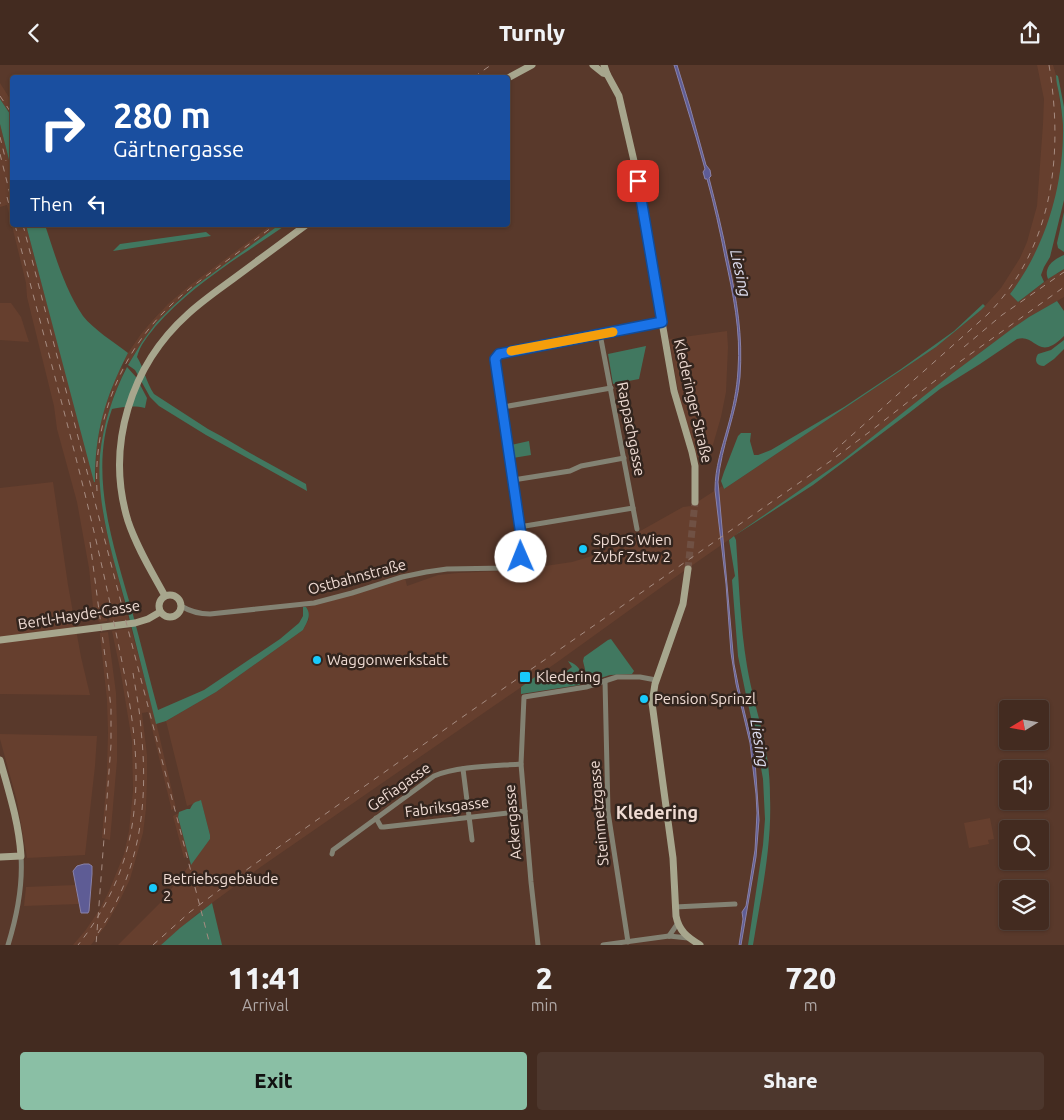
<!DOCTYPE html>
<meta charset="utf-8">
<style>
body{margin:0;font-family:Ubuntu,sans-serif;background:#4d372d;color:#f1f3f6;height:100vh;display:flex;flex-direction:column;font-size:19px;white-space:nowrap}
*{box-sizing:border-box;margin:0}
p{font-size:16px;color:#afa7a5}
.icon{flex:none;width:28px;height:28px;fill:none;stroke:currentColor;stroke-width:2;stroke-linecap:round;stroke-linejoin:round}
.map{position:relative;height:880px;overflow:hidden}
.sheet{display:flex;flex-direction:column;background:#432b20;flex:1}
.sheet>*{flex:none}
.guide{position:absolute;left:10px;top:10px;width:500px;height:152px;border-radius:5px;box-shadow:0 1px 4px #0004,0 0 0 1px #5b473e;background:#1a4fa0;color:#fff;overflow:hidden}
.needle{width:32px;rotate:259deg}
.fabs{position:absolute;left:999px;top:635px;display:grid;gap:10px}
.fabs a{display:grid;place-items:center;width:50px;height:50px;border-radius:5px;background:#432b20;box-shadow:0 1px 4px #0004,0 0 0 1px #5b473e;font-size:25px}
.pin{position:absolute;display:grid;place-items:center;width:42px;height:42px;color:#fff;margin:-21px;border-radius:10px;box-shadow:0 2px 8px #0006}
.me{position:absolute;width:55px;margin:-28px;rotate:359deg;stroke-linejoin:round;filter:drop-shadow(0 0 4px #0008)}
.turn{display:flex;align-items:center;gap:18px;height:105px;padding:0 20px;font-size:22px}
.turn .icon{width:65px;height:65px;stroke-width:2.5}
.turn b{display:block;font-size:35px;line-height:42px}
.then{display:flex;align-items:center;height:48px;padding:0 20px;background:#0003;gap:10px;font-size:19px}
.eta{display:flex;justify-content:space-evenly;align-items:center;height:85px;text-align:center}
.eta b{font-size:30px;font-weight:800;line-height:35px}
.button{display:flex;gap:10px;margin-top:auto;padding:10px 20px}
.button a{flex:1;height:58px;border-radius:5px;background:#8abfa5;color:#111;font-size:20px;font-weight:800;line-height:58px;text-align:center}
.button a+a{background:#4d372d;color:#f1f3f6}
header{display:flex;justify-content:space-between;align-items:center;height:65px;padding:0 20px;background:#432b20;font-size:22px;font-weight:800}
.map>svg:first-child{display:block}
.built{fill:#663f2e}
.green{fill:#417860}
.water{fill:#5e5c95;stroke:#8a82a8}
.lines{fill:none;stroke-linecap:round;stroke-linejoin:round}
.secondary-tunnel{stroke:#705144;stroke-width:7;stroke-dasharray:7 3.5;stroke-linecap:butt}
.street{stroke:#838273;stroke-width:5}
.secondary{stroke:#a7a68d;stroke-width:7}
.rail{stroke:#a68c81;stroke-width:1;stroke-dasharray:6 6;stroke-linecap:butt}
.route-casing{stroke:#114b97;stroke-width:12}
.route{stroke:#1a73e8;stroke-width:9}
.slow{stroke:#f59e0b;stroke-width:9}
.poi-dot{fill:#18cafc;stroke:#33251e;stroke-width:2}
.labels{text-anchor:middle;stroke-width:5;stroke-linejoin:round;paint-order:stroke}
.street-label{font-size:15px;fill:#f0dcd4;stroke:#33251e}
.poi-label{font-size:15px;fill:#f0dcd4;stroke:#33251e;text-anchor:start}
.water-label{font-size:16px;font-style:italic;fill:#e2e2f4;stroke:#33251e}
.quarter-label{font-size:18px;font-weight:bold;fill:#f0dcd4;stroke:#33251e}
</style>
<header><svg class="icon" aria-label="back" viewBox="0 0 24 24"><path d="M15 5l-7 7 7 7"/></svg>Turnly<svg class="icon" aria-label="share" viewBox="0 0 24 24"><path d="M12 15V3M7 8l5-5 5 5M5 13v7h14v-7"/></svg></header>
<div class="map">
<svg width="1064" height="880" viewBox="0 0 1064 880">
<rect width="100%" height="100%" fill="#59392b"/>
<g class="built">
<path d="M1037,0H1053L1056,10L1063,58V74L1062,103L1058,130L1047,161L1035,190L1019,217L1010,229L1018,237L1055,209H1057L1064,204V232L1029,252L985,284L843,395L674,513L556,598L262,801L197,849L161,880H118L161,837L210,774V770L201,736L187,741L166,656L216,627L303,565L309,554L308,545L306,542L324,538L405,513L407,521L438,510L458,508L518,505L572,497L595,490L610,483L683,442L691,441L722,421L724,424L936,282L981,245L1001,223L1020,193L1027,177L1037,141L1043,59L1044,34Z"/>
<path d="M0,18L12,37V52L0,34Z"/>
<path d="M0,59L12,107V160H26L95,417L97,378L103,346L118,308L121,302L125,304L114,330L104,366L100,411L103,448L107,468L129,555L110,557L108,551L107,556L99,557L93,542L89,503L77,437L57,364L54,341L27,232L26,218L7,140L0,142Z"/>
<path d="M271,160H279L185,229L156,258L142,277L129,298L124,296L128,288L141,269L152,256L168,239L189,221Z"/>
<path d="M0,238H11L21,252L29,277L0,275Z"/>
<path d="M727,266L728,282L726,327L721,352L710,390L697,392L694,380L681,342L669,274Z"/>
<path d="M53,417L68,520L81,592L90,630L0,629V423Z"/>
<path d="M131,563L154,648L176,743L171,745V742L148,647L142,648L147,690V714L146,744L143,768L130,814L120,835L106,860L91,880H73L85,866L100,844L109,826L124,789L129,766L133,726L132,676L121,609L112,566Z"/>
<path d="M108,567L116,628L117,660V696L110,775L102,773V772L107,707L108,667L107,635L100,570V568Z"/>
<path d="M0,669L97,671L95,701L85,790L27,793L17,736L0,674Z"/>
<path d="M179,748L178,752L189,790L184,793L173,751Z"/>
<path d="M990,753L994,774L988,775L989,779L969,783L964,758Z"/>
<path d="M76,820L79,839L24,841L26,822Z"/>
</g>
<g class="green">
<path d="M1056,10L1058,11L1064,42V135L1050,192L1044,202L1041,210L1044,217L1018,237L1010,229C1046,181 1064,121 1063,60C1062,50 1061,39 1059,29C1058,23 1056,17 1056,10Z"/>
<path d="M0,34L12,52V107L0,59Z"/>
<path d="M1064,147V187L1058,183L1057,178Z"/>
<path d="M26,160H45C55,190 65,225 83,251C93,264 115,278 128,288C105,333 95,366 95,417H94Z"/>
<path d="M279,160H286C241,191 191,220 155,262C148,271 140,280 137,292C144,303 146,317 154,329L208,364L221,371L250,388L306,419L307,426L206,370L159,341L150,332L135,305L128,300L142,277L156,258L173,241L194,222Z"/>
<path d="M206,167L211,171L113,186L120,179Z"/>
<path d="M1064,190V204L1048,214C1043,202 1054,194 1064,190Z"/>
<path d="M1057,236L1064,246V271C1037,298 1037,268 1017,274L980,299L940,324L909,348L813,420L734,471L736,475C739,517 740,560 747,601C751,626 759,651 764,675C768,694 770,713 770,732C772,782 761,831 753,880H748L763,780L765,754L763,714L756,675L746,630L738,591L732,515L735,511L729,475L734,471L843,395L953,308L1013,263L1029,252Z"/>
<path d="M983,239L985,241L981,245L936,282L724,424L721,416L724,407L738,371L741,368H751L750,376L754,390H758L771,385L844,342L901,304L954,266Z"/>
<path d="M1064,275V284L1054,294L1044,301C1036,301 1034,295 1038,289L1051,285Z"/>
<path d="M646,281L639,314L613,319L608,289Z"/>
<path d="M127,302L136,312L147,333L145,343C133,340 123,342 112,344C88,410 114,482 132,546C141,579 149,612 158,645L204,625L280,574L299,558L303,551V542H306C312,550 307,557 303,565L216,627L166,656L156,659C146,619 136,579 126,540C113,492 96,440 100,390C103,360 113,329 127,302Z"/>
<path d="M529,376L531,390L513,393L511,380Z"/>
<path d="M611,574L634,606L632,609L610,610L588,617L583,596L584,592L608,575Z"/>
<path d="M568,596C580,601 581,605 582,618L579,620L521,629V622L542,607L546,612L553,610L556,614L572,602Z"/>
<path d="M201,735L210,770V774L191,800L178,752L179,747L187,744H190C194,736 194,738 201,735Z"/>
<path d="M212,838L222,880H161L180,863Z"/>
</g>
<g class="water">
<path d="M674,0H677L690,42L706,100L710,105L711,111L709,113C716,140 723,168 728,195C737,235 743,271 740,312C737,348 721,381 718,417L734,599L739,624L749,666L755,696L759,755L756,792L741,880H739L743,854L742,847L746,841L748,829L755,785L757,748L756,729L750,678L736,619L731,588L726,519L715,425C715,402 722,383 728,361C733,343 737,324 738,305C741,266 733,229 725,192C720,166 714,139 707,114H705L703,107L705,104L696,72Z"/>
<path d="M84,799H89L92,801V809L89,846L88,848H81L73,806L77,801Z"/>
</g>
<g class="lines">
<path class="secondary-tunnel" d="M688,504L695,437"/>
<g class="street">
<path d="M600,269L637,464"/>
<path d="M503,342L611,323"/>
<path d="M513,415L570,406L581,401L624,393"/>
<path d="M519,462L633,443"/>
<path d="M181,541C191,547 199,549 210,549L314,538L352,528L402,512L426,507L447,504L506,503C521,500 523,489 522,477L495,294L499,289L662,257"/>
<path d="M605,616L608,747L628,877"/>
<path d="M463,704L472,775"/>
<path d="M376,753L381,762H384L525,746"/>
<path d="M332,789L333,785L434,711C457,701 496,701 521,699"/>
<path d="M675,842L735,839"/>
<path d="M669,871L678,858"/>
<path d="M8,880C17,851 23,822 21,791"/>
<path d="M538,880L531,817L521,699L524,632L586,622L617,612H640L656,615"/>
<path d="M603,880L669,871L688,873"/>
</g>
<g class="secondary">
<path d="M593,0L603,8L607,9"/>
<path d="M604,0L607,9L619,31L634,96L674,326L692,387L695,401V437"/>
<path d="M508,13L532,0"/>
<path d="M688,504L683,539L655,619L652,638L673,793L676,851C679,866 687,872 700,880"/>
<circle cx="170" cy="541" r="11"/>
<path d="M165,531C152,507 137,483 128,456C105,381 131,300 188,249C202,236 218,225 233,214C257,196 282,178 306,160"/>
<path d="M0,575L135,558L148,554L160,547"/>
<path d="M0,695C9,727 19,758 21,791L0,792"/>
</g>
<g class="rail">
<path d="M474,12L491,0"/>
<path d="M0,31L12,49"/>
<path d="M0,72L6,96"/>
<path d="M0,89L12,137"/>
<path d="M7,132L12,151"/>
<path d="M0,137V139"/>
<path d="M15,160C48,289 85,417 112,548C125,613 142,680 134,746C129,796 109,841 78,880"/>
<path d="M23,160L210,880"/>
<path d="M964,282L1002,250L1064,207"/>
<path d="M833,387L987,250C1053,183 1064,90 1049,0"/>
<path d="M97,426C93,358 120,288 170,241C184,227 201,215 217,203C236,189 256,174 275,160"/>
<path d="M90,477L108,614L111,644V680L96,880"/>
<path d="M98,868C140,807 149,738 141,665C140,646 136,627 133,608"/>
<path d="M153,880L190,847L242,808L461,653L832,395L872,365L954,301L1064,222"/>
</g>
</g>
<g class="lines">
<defs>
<path id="route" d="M521,492L522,486V477L495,294L499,289L662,257L638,116"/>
</defs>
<use href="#route" class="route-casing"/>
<use href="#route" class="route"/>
<path class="slow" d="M511,286L613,267"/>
</g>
<g class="poi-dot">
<circle cx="583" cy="484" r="5"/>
<circle cx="317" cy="595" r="5"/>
<rect x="519" y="606" width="12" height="12" rx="2.5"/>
<circle cx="644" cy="634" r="5"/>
<circle cx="153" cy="823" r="5"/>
</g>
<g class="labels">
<g class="street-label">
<text transform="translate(693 336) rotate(77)" y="5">Klederinger Straße</text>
<text transform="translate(631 364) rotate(79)" y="5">Rappachgasse</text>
<text transform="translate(357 512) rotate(-15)" y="5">Ostbahnstraße</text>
<text transform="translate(79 550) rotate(-9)" y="5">Bertl-Hayde-Gasse</text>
<text transform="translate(399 722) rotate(-35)" y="5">Gefiagasse</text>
<text transform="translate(447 742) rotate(-7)" y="5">Fabriksgasse</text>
<text transform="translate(599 748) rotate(-95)" y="5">Steinmetzgasse</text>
<text transform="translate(513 757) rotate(-95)" y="5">Ackergasse</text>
</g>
<g class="poi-label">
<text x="593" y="480">SpDrS Wien<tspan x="593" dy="17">Zvbf Zstw 2</tspan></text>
<text x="327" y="600">Waggonwerkstatt</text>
<text x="536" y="617">Kledering</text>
<text x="654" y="639">Pension Sprinzl</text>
<text x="163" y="819">Betriebsgebäude<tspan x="163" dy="17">2</tspan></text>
</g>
<g class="water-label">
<text transform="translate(741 208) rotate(78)" y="6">Liesing</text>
<text transform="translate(760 678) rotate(81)" y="6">Liesing</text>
</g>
<g class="quarter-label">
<text x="657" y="754">Kledering</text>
</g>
</g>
</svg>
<div class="fabs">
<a><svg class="needle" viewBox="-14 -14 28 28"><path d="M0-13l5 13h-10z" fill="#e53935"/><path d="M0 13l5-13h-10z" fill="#afa7a5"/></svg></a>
<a><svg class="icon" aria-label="sound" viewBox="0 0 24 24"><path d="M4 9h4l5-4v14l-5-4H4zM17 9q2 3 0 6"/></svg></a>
<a><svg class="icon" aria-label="search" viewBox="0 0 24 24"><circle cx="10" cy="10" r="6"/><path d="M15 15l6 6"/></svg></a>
<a><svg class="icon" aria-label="layers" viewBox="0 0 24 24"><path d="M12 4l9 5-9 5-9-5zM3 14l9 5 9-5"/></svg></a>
</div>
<div class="pin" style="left:638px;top:116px;background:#d93025"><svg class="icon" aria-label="arrive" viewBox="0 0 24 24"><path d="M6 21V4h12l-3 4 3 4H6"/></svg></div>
<svg class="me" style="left:521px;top:492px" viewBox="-20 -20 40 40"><circle r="19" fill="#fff"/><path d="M0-13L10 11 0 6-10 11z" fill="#1a73e8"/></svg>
<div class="guide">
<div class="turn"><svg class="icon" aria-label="right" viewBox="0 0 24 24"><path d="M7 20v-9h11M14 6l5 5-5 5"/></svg><div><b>280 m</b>Gärtnergasse</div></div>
<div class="then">Then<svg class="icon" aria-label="left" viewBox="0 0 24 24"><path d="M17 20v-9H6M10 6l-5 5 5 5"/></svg></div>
</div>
</div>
<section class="sheet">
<div class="eta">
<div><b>11:41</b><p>Arrival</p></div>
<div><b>2</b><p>min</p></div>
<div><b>720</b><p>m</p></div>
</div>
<div class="button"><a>Exit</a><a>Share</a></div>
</section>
